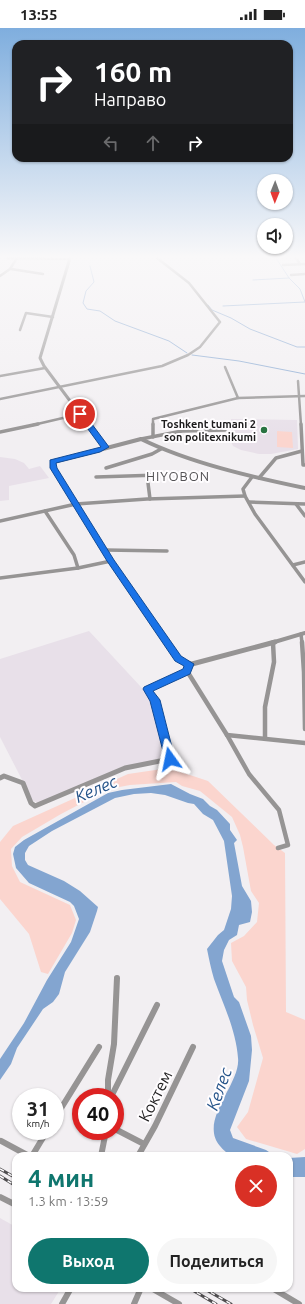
<!DOCTYPE html>
<html lang="ru">
<meta charset="utf-8">
<style>
body{margin:0;font-family:Ubuntu,sans-serif;background:#f6f6f6;color:#222;height:100vh;display:flex;flex-direction:column;font-size:15px;white-space:nowrap}
*{box-sizing:border-box;margin:0}
p{font-size:13px;color:#767676}
.icon{flex:none;width:22px;height:22px;fill:none;stroke:currentColor;stroke-width:2;stroke-linecap:round;stroke-linejoin:round}
.map{position:relative;flex:1;overflow:hidden}
.drawer{position:absolute;left:12px;top:1124px;width:281px;height:140px;display:flex;flex-direction:column;background:#fff;border-radius:12px;box-shadow:0 1px 3px #0004}
.drawer>*{flex:none}
.guide{position:absolute;left:12px;top:12px;width:281px;height:122px;border-radius:12px;box-shadow:0 1px 3px #0004;background:#202124;color:#fff;overflow:hidden}
.needle{width:26px;rotate:181deg}
.controls{position:absolute;left:257px;top:146px;display:grid;gap:8px}
.controls a{display:grid;place-items:center;width:36px;height:36px;border-radius:50%;background:#fff;box-shadow:0 1px 3px #0004;font-size:20px}
.speed{position:absolute;left:12px;top:1060px;display:flex;gap:8px;font-size:20px;font-weight:700;text-align:center}
.speed>*{display:grid;place-content:center;width:52px;height:52px;border-radius:50%;background:#fff;box-shadow:0 1px 3px #0004;line-height:1}
.speed small{font-size:10px;font-weight:400}
.speed .limit{border:6px solid #d22;background:#fff;color:#111}
.pin{position:absolute;display:grid;place-items:center;width:34px;height:34px;color:#fff;margin:-17px;border:2px solid #fff;border-radius:50%;box-shadow:0 1px 4px #0007}
.me{position:absolute;width:44px;margin:-22px;rotate:348deg;stroke-linejoin:round;filter:drop-shadow(0 0 3px #0008)}
.turn{display:flex;align-items:center;gap:14px;height:84px;padding:0 16px;font-size:18px}
.turn .icon{width:52px;height:52px;stroke-width:2.5}
.turn b{display:block;font-size:28px;line-height:34px}
.lanes{display:flex;align-items:center;height:38px;padding:0 16px;background:#0003;justify-content:center;gap:20px;direction:ltr}
.lanes .off{opacity:.35}
.round{display:grid;place-items:center;flex:none;width:42px;height:42px;border-radius:21px;background:#f6f6f6}
.headline{display:flex;align-items:center;justify-content:space-between;height:68px;padding:0 16px}
h1{font-size:24px;font-weight:700;line-height:30px;color:#0f766e}
.cta{display:flex;gap:8px;margin-top:auto;padding:8px 16px}
.cta a{flex:1;height:46px;border-radius:24px;background:#0f766e;color:#fff;font-size:16px;font-weight:700;line-height:46px;text-align:center}
.cta a+a{background:#f6f6f6;color:#222}
.status{display:flex;justify-content:space-between;align-items:center;height:28px;padding:0 20px;background:#fff;direction:ltr}
.status svg{height:11px;fill:currentColor}
.map>svg:first-child{display:block}
.built{fill:#e8e0e9}
.green{fill:#fbd5ce}
.water{fill:#83a5d0}
.lines{fill:none;stroke-linecap:round;stroke-linejoin:round}
.stream{stroke:#83a5d0;stroke-width:1}
.minor-far3{stroke:#969494;stroke-width:2.5}
.minor-far2{stroke:#969494;stroke-width:3.5}
.minor-far1{stroke:#969494;stroke-width:4.5}
.minor{stroke:#969494;stroke-width:6}
.tertiary-far2{stroke:#969494;stroke-width:3}
.tertiary-far1{stroke:#969494;stroke-width:4}
.tertiary{stroke:#969494;stroke-width:5}
.rail-casing{stroke:#4f4d4f;stroke-width:3}
.rail{stroke:#fffdff;stroke-width:1.5;stroke-dasharray:4.5;stroke-linecap:butt}
.route{fill:#1a73e8;stroke:#114b97}
.poi-dot{fill:#297341;stroke:#fffdff;stroke-width:1.5}
.labels{text-anchor:middle;stroke-width:4;stroke-linejoin:round;paint-order:stroke}
.far-poi-label{font-size:11px;font-weight:bold;fill:#1e1d1e;stroke:#fffdff;text-anchor:end}
.far-quarter-label{font-size:13px;letter-spacing:1px;fill:#545255;stroke:#fffdff}
.near-street-label{font-size:16px;fill:#1e1d1e;stroke:#fffdff}
.near-water-label{font-size:17px;font-style:italic;fill:#26548a;stroke:#fffdff}
</style>
<div class="status"><b>13:55</b><svg viewBox="0 0 49 12"><path d="M0 12V9h3v3zM5 12V6h3v6zM10 12V3h3v9zM15 12V0h3v12zM26 1h20v11H26zM47 4h2v5h-2z"/></svg></div>
<div class="map">
<svg width="305" height="1276" viewBox="0 0 305 1276">
<rect width="100%" height="100%" fill="#f2eff2"/>
<g class="built">
<path d="M231,391L297,392L298,421L271,426H259L241,422L233,418L230,411Z"/>
<path d="M0,429L15,431L24,435L29,441L40,438L49,450L9,458V472L0,473Z"/>
<path d="M89,603L153,672L167,728L164,732L124,738L39,775L33,773L0,709V631Z"/>
<path d="M0,1190L16,1199V1260H61L51,1276H0Z"/>
</g>
<g class="green">
<path d="M277,403L292,404L293,420L277,419Z"/>
<path d="M169,740L208,753L274,817L285,825L286,984L305,992V1121L297,1126L246,1111L237,1099L248,1084L263,1030L253,997L247,972L246,959L232,933L231,915L244,908L257,894L259,875L251,863L243,819L240,807L232,789L200,763L182,758L176,754L130,757L109,761L61,786L22,809L11,821L12,838L20,854L70,877L76,892L72,905L48,946L41,944L29,906L0,871V814L13,798L128,746Z"/>
</g>
<g class="water">
<path d="M171,756L190,766L203,771L210,778L217,782L230,796V802L237,812L234,815L242,858L251,873L252,884L250,894L239,897L237,907L229,912L224,922L222,933L234,969L239,974L251,1008L252,1022L249,1053L230,1102L233,1110L266,1122L275,1128C266,1128 239,1130 232,1128C228,1126 223,1122 220,1118C198,1092 241,1056 238,1030C236,1002 223,976 214,951C211,941 209,931 207,921L218,907L224,902L231,881L232,868L224,813L213,792L203,786L194,776L188,775L165,767L151,765L134,766L115,770L52,803L29,818L25,825V832L28,837L64,853L80,863L98,879L97,883L90,904L65,944L59,966L53,974L43,981L17,1020L11,1036L0,1052V1031L24,995L47,952L71,914L79,891L74,878L70,874L29,855L16,840L13,826L15,819L24,812L108,765L122,762Z"/>
<path d="M305,1129V1149H289V1130Z"/>
</g>
<g class="lines">
<g class="stream">
<path d="M276,230L289,250L300,261L305,274"/>
<path d="M90,238L94,254L86,263L83,275L87,281L100,283L115,293L169,313L187,325"/>
<path d="M253,252L289,250"/>
<path d="M208,277L212,282L231,290L250,301L297,319H305"/>
<path d="M223,278L305,274"/>
<path d="M192,327L239,333L305,346"/>
</g>
<g class="minor-far3">
<path d="M7,230L69,231"/>
<path d="M296,230L300,236"/>
<path d="M283,237L305,236"/>
<path d="M11,241L43,246"/>
<path d="M291,247L305,246"/>
<path d="M0,248L10,241L17,230"/>
<path d="M20,302L26,285L53,289"/>
<path d="M225,339L238,370"/>
<path d="M0,348L45,340"/>
<path d="M298,353L301,397"/>
<path d="M0,371L162,338L188,327L200,319L220,294L189,255L157,230"/>
<path d="M33,397L80,386"/>
<path d="M153,397V391L238,370L305,368"/>
</g>
<g class="minor-far2">
<path d="M153,396V409"/>
<path d="M301,396L303,437H305"/>
<path d="M0,404L38,396"/>
<path d="M141,411L182,403L225,402"/>
<path d="M106,440L152,426L161,421"/>
<path d="M147,447L150,471"/>
<path d="M96,449L159,447"/>
<path d="M252,449L243,461L245,468L255,486L305,554"/>
<path d="M259,450L276,430L302,423"/>
<path d="M249,474L305,476"/>
<path d="M296,476L305,488"/>
<path d="M45,483L74,527L78,540"/>
<path d="M0,493L76,476L147,471L245,468"/>
<path d="M105,522L167,523"/>
<path d="M293,537L305,534"/>
<path d="M0,550L78,540L111,533"/>
<path d="M301,606L302,615"/>
</g>
<g class="minor-far1">
<path d="M302,614L304,644L305,701"/>
<path d="M187,643L227,707L249,746L279,782L288,817L278,820"/>
<path d="M227,707L305,715"/>
<path d="M265,710V679L274,634L273,615"/>
</g>
<g class="minor">
<path d="M108,1069V1052L114,1016L117,950"/>
<path d="M111,1069L157,977"/>
<path d="M55,1090L99,1019"/>
<path d="M115,1101L144,1116"/>
<path d="M1,1113L29,1128"/>
<path d="M32,1128L47,1103"/>
<path d="M101,1128L106,1103"/>
<path d="M138,1128L155,1098L193,1019"/>
<path d="M0,1169L16,1177"/>
<path d="M151,1260L179,1276"/>
<path d="M272,1260L299,1276"/>
<path d="M62,1276L71,1260"/>
<path d="M134,1276L141,1260"/>
</g>
<path class="tertiary-far2" d="M70,230L40,330L44,338L88,397"/>
<g class="tertiary-far1">
<path d="M87,396L105,419"/>
<path d="M167,615L111,533L53,440V434L141,411C190,435 252,449 305,460"/>
<path d="M271,615L305,605"/>
</g>
<g class="tertiary">
<path d="M166,614C173,624 178,635 192,636L275,614"/>
<path d="M0,750L4,748L23,755L31,775L35,778L125,740L170,731L155,672L147,661L187,643L189,636"/>
</g>
<defs>
<g id="rail">
<path d="M0,1141L16,1150"/>
<path d="M0,1148L16,1158"/>
<path d="M189,1260L216,1276"/>
<path d="M203,1260L231,1276"/>
</g>
</defs>
<use href="#rail" class="rail-casing"/>
<use href="#rail" class="rail"/>
</g>
<linearGradient id="sky" x2="0" y2="1"><stop stop-color="#7faede"/><stop offset="0.56" stop-color="#f9f8f9"/><stop offset="1" stop-color="#f9f8f9" stop-opacity="0"/></linearGradient>
<rect width="305" height="408" fill="url(#sky)"/>
<path class="route" d="M78,384H83L109,419L100,424L56,435L57,440L114,532L181,628L194,636L190,646L153,663L160,672L175,731L173,734H166L165,731L150,673L143,661L144,659L183,641L184,638L175,633L107,533L50,440V432L101,419L77,386Z"/>
<circle class="poi-dot" cx="264" cy="402" r="4"/>
<g class="labels">
<g class="far-poi-label">
<text x="256" y="400">Toshkent tumani 2<tspan x="256" dy="13">son politexnikumi</tspan></text>
</g>
<g class="far-quarter-label">
<text x="178" y="453">HIYOBON</text>
</g>
<g class="near-street-label">
<text transform="translate(155 1068) rotate(-63)" y="6">Коктем</text>
</g>
<g class="near-water-label">
<text transform="translate(96 761) rotate(-23)" y="6">Келес</text>
<text transform="translate(219 1061) rotate(-70)" y="6">Келес</text>
</g>
</g>
</svg>
<div class="controls">
<a><svg class="needle" viewBox="-14 -14 28 28"><path d="M0-13l5 13h-10z" fill="#e53935"/><path d="M0 13l5-13h-10z" fill="#767676"/></svg></a>
<a><svg class="icon" aria-label="sound" viewBox="0 0 24 24"><path d="M4 9h4l5-4v14l-5-4H4zM17 9q2 3 0 6"/></svg></a>
</div>
<div class="speed"><div>31<small>km/h</small></div><div class="limit">40</div></div>
<div class="pin" style="left:80px;top:386px;background:#d93025"><svg class="icon" aria-label="arrive" viewBox="0 0 24 24"><path d="M6 21V4h12l-3 4 3 4H6"/></svg></div>
<svg class="me" style="left:170px;top:731px" viewBox="-20 -20 40 40"><path d="M0-17L14 15 0 8-14 15z" fill="#1a73e8" stroke="#fff" stroke-width="4"/></svg>
<div class="guide">
<div class="turn"><svg class="icon" aria-label="right" viewBox="0 0 24 24"><path d="M7 20v-9h11M14 6l5 5-5 5"/></svg><div><b>160 m</b>Направо</div></div>
<div class="lanes"><svg class="icon off" aria-label="left" viewBox="0 0 24 24"><path d="M17 20v-9H6M10 6l-5 5 5 5"/></svg><svg class="icon off" aria-label="ahead" viewBox="0 0 24 24"><path d="M12 20V5M6 11l6-6 6 6"/></svg><svg class="icon" aria-label="right" viewBox="0 0 24 24"><path d="M7 20v-9h11M14 6l5 5-5 5"/></svg></div>
</div>
<section class="drawer">
<div class="headline"><div><h1>4 мин</h1><p>1.3 km · 13:59</p></div><a class="round" style="background:#d93025;color:#fff"><svg class="icon" aria-label="close" viewBox="0 0 24 24"><path d="M6 6l12 12M18 6L6 18"/></svg></a></div>
<div class="cta"><a>Выход</a><a>Поделиться</a></div>
</section>
</div>
